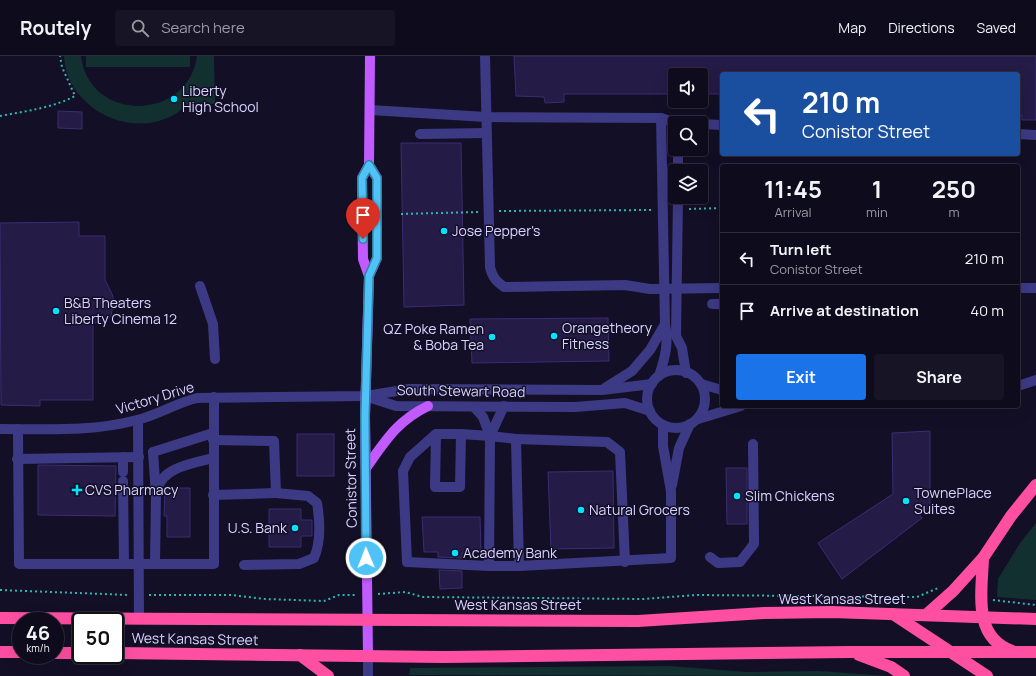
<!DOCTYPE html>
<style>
body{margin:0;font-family:Manrope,sans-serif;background:#171425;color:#f1f3f6;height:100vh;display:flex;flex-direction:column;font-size:15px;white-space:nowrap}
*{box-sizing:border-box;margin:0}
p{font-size:13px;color:#9b9ba3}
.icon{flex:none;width:22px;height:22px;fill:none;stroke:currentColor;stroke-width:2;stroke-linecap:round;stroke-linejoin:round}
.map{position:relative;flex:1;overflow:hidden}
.details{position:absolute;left:720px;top:108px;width:300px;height:244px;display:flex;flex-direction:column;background:#0e0b1c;border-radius:4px;box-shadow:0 4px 16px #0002,0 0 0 1px #2e2b3b}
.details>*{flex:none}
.hud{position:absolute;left:720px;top:16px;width:300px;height:84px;border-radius:4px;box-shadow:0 4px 16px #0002,0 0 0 1px #2e2b3b;background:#1a4fa0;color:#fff;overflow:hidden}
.fabs{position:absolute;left:668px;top:12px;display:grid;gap:8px}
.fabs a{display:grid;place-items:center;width:40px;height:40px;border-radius:4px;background:#0e0b1c;box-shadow:0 4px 16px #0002,0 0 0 1px #2e2b3b;font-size:20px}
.speed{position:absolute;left:12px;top:556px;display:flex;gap:8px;font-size:20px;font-weight:700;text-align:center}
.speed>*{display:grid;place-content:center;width:52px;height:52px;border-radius:50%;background:#0e0b1c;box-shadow:0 4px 16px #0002,0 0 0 1px #2e2b3b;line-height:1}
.speed small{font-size:10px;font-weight:400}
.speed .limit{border:2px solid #111;border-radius:6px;background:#fff;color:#111}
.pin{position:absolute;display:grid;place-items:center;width:34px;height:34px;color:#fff;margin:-41px -17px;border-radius:50% 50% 50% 0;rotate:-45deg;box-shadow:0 0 4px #0007}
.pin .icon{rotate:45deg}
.me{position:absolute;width:44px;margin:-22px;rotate:359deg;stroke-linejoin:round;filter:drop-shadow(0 0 3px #0008)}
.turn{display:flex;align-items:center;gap:14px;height:84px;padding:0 16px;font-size:18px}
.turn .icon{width:52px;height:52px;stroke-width:2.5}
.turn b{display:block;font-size:28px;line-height:34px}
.eta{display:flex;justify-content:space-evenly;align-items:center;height:68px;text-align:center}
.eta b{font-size:24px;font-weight:700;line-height:28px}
.button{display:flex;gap:8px;margin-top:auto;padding:8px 16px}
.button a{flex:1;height:46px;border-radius:4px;background:#1a73e8;color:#fff;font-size:16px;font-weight:700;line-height:46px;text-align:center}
.button a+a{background:#171425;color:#f1f3f6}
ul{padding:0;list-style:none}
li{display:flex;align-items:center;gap:12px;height:52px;padding:0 16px;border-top:1px solid #2e2b3b}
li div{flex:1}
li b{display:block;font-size:15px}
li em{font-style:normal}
header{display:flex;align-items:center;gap:24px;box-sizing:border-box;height:56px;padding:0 20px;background:#0e0b1c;border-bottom:1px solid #2e2b3b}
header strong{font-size:19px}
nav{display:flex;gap:22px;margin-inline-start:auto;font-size:14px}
.search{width:280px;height:36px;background:#171425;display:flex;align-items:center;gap:10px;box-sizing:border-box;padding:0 14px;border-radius:4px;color:#9b9ba3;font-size:15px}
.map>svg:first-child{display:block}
.green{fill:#12302f}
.building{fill:#241b47;stroke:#3b2d73}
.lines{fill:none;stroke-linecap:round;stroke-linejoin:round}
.path{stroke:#2fb8b0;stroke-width:2;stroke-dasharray:2 3;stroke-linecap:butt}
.minor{stroke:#3d3a85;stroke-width:10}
.major{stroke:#c25bff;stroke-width:10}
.highway{stroke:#ff4fa3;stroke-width:12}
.route-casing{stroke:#337fa1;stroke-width:10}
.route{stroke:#4fc3f7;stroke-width:7}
.poi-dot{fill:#00e5ff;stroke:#130f26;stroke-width:1.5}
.labels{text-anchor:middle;stroke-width:3;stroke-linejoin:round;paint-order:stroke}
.poi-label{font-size:14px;fill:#d9d4ff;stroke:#130f26;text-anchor:start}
.street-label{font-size:14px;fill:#d9d4ff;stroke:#130f26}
</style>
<header>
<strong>Routely</strong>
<div class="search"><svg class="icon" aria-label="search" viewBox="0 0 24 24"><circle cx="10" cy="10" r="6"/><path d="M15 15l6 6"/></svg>Search here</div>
<nav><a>Map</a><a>Directions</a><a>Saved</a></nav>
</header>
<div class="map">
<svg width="1036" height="620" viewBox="0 0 1036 620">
<rect width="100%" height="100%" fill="#130f26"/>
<g class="green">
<path d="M64,0H81C89,67 188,66 197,0H214L215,48C208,48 197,45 190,48C186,49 181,54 177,57C171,61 163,64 155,66C113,75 66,44 64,0Z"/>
<rect x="86" y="0" width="104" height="11"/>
<path d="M1036,467V544L997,541L998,523L1020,487Z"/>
<path d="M670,610L747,616L819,615L888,620L409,619L410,612Z"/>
</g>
<g class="building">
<path d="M514,0H1036V64H1022V59H1018V18H722V38H701V19H675V38H564V46L545,47L544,41L516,40Z"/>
<path d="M58,55L82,56V73L58,72Z"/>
<path d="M401,87H461L464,249L404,251Z"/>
<path d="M79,166V180H105V224L112,238L114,244L111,260L104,267H93V344H40V350L1,349L0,167Z"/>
<path d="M608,262L609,305L472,307L470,263Z"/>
<path d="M930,375V451L919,458L922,462L842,523L818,487L893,438L892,377Z"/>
<rect x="297" y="378" width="37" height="42"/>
<path d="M38,409L116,410L115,460L38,459Z"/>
<path d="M726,412H747V468H727Z"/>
<path d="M613,415L614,492L551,493L548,416Z"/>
<path d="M165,432H190V481H167V460H164Z"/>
<path d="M269,453H301V464H312V480H301V491H269Z"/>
<path d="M422,461H480L481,496L462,497V502L438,501V496H424Z"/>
<path d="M439,514L462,515V532L440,533Z"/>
</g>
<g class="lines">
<g class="path">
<path d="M0,60C26,55 52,52 75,40L62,11L60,0"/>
<path d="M689,153L722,152"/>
<path d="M499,155L653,154"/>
<path d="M401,158L479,156"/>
<path d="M0,534L129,539"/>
<path d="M378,538L405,536L423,541L643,543L697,539L917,541L938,532"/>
<path d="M149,539H231L265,543L324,545L339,539H357"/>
<path d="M993,544L1036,549"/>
</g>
<g class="minor">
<path d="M485,0L490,211C492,221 496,225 504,231L625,229L650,233L722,232"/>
<path d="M370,54L486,61L661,62L676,67"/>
<path d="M701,68L722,69"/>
<path d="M420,78L486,77"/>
<path d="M1018,78L1036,79"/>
<path d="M678,115V93"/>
<path d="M678,141L676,280L682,292L686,317"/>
<path d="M200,230L213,268L215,303"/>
<path d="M1018,232H1036"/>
<path d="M712,248H722"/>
<circle cx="676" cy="343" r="29"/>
<path d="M659,320C665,302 669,287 665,268L661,62"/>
<path d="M701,328L722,334"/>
<path d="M1018,330L1036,324"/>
<path d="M605,332L632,315L650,294L665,268"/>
<path d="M368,341L396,350L575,351L625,347L650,355"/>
<path d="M474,351L483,361L490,380L504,350"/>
<path d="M698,363L741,350"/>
<path d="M138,364L139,563"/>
<path d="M0,373C46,373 92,376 137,364C158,359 176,347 197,342L366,340L409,333L602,334L652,328"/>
<path d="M18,373L19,508H214V341"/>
<path d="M436,378L435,431H460L461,378H436L410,401L403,415L407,506L489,510"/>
<path d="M461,378L490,380"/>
<path d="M516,383L490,380L489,510H519"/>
<path d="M213,384L274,385L276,437L213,439"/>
<path d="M123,401V416"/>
<path d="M17,403L139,401"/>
<path d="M123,425L124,507"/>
<path d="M672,429L679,392L690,368"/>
<path d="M157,434C162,411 194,407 213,402"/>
<path d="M710,501L718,507L740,506L754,488L753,388"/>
<path d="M625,506L620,396L607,386L516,383L519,510L671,502V435L663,390V369"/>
<path d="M155,508L156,439L153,396L213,377"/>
<path d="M244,509L299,508L314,502C321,486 320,465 317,447L308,440L276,437"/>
<path d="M368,620V600"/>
</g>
<g class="major">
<path d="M369,220L377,202V122L369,109"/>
<path d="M366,412C386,384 397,365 428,350"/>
<path d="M368,600L365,360L369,220L363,203L362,122L369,109L370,0"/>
</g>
<g class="highway">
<path d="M983,502C982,535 972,581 1012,595"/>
<path d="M893,558L987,620"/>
<path d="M926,559L953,535L983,502L1011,460L1036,429"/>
<path d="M0,562L638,565L764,557L832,556L1036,563"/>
<path d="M0,596H21"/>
<path d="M55,597H81"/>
<path d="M115,597L443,601L850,596H1036"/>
<path d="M300,599L328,620"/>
<path d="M859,599L891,611L904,620"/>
</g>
</g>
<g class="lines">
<defs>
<path id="route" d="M363,183L362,122L369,109L377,122V202L369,220L365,360L366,502"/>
</defs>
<use href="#route" class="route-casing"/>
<use href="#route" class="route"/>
</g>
<g class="poi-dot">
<circle cx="174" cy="43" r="4"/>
<circle cx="444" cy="175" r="4"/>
<circle cx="56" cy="255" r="4"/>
<circle cx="554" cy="280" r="4"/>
<circle cx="492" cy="281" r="4"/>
<path d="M75 428h4v4h4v4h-4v4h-4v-4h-4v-4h4z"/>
<circle cx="737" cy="440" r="4"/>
<circle cx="906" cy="445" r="4"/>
<circle cx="581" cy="454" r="4"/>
<circle cx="295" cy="472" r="4"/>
<circle cx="455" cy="497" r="4"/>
</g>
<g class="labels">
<g class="poi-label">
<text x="182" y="40">Liberty<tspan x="182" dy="16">High School</tspan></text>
<text x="452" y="180">Jose Pepper's</text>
<text x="64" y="252">B&amp;B Theaters<tspan x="64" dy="16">Liberty Cinema 12</tspan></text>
<text x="562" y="277">Orangetheory<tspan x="562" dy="16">Fitness</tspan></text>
<text x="484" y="278" text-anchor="end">QZ Poke Ramen<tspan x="484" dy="16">&amp; Boba Tea</tspan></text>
<text x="85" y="439">CVS Pharmacy</text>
<text x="914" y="442">TownePlace<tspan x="914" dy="16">Suites</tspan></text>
<text x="745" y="445">Slim Chickens</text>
<text x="589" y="459">Natural Grocers</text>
<text x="287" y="477" text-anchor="end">U.S. Bank</text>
<text x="463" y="502">Academy Bank</text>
</g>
<g class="street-label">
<text transform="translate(461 335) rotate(1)" y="5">South Stewart Road</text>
<text transform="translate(155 342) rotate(-17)" y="5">Victory Drive</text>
<text transform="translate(351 422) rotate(-91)" y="5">Conistor Street</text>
<text x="842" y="548">West Kansas Street</text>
<text x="518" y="554">West Kansas Street</text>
<text transform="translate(195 583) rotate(1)" y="5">West Kansas Street</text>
</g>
</g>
</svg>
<div class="fabs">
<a><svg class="icon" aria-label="sound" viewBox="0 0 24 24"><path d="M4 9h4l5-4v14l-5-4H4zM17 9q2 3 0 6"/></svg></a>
<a><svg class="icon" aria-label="search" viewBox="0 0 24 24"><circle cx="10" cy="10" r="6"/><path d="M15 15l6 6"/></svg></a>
<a><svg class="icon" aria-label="layers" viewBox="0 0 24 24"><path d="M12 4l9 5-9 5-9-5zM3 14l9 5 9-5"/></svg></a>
</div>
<div class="speed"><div>46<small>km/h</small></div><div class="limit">50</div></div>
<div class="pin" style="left:363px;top:183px;background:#d93025"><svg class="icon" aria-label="arrive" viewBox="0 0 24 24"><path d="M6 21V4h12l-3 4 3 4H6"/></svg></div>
<svg class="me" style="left:366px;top:502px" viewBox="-20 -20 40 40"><circle r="17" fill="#4fc3f7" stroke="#fff" stroke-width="3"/><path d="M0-11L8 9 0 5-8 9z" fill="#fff"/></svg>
<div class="hud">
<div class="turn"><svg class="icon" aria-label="left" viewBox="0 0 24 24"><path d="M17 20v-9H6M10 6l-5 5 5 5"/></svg><div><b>210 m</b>Conistor Street</div></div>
</div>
<section class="details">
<div class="eta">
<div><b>11:45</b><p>Arrival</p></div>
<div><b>1</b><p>min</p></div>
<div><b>250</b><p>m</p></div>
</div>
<ul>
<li><svg class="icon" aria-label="left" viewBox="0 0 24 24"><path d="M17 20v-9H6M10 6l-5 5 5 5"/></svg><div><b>Turn left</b><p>Conistor Street</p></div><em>210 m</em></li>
<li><svg class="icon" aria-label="arrive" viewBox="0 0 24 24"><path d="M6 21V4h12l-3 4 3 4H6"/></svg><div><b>Arrive at destination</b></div><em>40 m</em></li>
</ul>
<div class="button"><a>Exit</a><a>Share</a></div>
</section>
</div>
